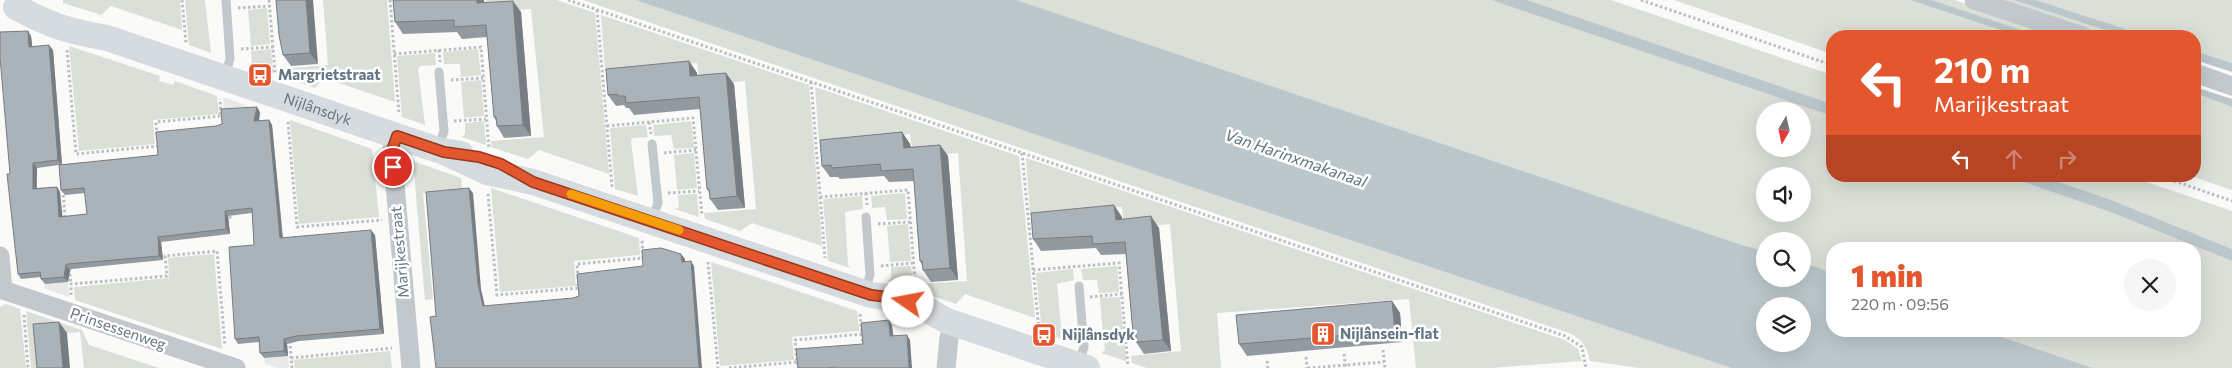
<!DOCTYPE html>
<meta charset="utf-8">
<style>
body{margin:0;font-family:Commissioner,sans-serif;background:#f6f6f6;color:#202124;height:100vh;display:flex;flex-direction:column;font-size:19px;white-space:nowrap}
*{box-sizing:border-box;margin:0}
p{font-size:16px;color:#757577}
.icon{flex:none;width:28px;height:28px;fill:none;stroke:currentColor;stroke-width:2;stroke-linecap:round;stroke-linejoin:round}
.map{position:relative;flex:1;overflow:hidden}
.panel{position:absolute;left:1826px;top:242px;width:375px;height:95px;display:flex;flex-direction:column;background:#fff;border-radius:20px;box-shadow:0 5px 20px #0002}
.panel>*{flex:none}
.guide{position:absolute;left:1826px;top:30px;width:375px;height:152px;border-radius:20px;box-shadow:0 5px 20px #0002;background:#e4572e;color:#fff;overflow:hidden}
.needle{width:32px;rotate:189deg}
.buttons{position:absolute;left:1756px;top:102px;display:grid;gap:10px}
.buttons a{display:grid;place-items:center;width:55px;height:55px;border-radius:50%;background:#fff;box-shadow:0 5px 20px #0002;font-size:25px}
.pin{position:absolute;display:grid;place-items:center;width:42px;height:42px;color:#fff;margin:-21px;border:2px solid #fff;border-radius:50%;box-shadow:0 1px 5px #0007}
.me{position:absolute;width:55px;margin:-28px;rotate:282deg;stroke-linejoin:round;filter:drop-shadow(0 0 4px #0008)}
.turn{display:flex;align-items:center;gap:18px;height:105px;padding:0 25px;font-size:22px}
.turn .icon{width:65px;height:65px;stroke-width:2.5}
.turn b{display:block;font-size:35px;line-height:42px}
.lanes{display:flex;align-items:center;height:48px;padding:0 25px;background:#0003;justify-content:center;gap:25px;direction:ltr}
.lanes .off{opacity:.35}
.round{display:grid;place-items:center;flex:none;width:52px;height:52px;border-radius:26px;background:#f6f6f6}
.overview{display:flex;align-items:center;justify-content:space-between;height:85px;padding:0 25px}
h1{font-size:30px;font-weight:800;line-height:38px;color:#e4572e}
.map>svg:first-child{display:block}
.built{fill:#e8e9e9}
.green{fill:#dadfd7;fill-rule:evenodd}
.water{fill:#bbc7cb;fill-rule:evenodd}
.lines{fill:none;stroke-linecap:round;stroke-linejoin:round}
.path{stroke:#bbbfc2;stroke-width:3;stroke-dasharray:2.5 2.5;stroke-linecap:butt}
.lane{stroke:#c3c8cc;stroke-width:9}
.street{stroke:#c3c8cc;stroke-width:19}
.secondary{stroke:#d6dbdf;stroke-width:26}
.wall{fill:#929a9f;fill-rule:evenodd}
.shaded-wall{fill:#777d82}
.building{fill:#aab3b9;stroke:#777d82}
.route-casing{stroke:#94391e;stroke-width:12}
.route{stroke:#e4572e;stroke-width:9}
.slow{stroke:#f59e0b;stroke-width:9}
.labels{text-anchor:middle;stroke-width:5;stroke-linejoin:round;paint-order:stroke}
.poi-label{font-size:15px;font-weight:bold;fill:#657683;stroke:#fff;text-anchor:start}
.street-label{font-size:15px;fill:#657683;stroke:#fff}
.water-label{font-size:16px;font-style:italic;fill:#60757c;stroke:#fff}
</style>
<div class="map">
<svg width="2232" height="368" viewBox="0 0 2232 368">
<rect width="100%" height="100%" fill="#fafaf8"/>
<g class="built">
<path d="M223,97L248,106L250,128L225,131Z"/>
<path d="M67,266L69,297L45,289L43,268Z"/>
<path d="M287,340L289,368H278L265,364L262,342Z"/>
</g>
<g class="green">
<path d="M63,0H180L182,30L111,6L101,15L63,3Z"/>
<path d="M185,0H205L211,53L189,45Z"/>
<path d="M323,0H387L395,102L324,78L315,88L278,75V69L328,65Z"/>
<path d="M486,0H557L595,13L609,174L539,150L528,159L491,147V141L544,137L531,9L488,12Z"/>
<path d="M583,0H635L1731,368H1639L1590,361C1587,347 1582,339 1569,333Z"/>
<path d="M1017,0H1491L1832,116V176H2006L2110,212L2232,261V368H2093L1996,335L1995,331H2195V249H1832V273L1803,262L1802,241H1765V251L1742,245ZM1765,111H1802V149H1765ZM1765,176H1802V214H1765Z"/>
<path d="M1527,0H1611L1832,75V104Z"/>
<path d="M1674,0H1910L2018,36H1832V54Z"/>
<path d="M1932,0H1954L2063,36H2039Z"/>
<path d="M1994,0H2013L2123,36H2103Z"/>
<path d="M2036,0H2232V63L2195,51V36H2138V33Z"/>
<path d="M267,8L270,44L251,46L248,10Z"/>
<path d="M601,15L809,85L822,246L752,223L740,231L705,219L704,213L756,209L745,81L700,86L697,63L605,71Z"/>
<path d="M69,46L160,76L159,81L173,85L175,81L217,96L219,114L153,120L155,144L79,151Z"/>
<path d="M271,49L273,73L249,66L252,63L251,51Z"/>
<path d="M478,49L481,75L461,77L460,64H444L443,52Z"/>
<path d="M435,53L436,65L420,66L418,69L425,125L402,117L397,56Z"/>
<path d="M481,80L484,116L464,118L461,82Z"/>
<path d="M815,87L1019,156L1035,318L965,294L956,304L918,291V284L967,281L958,153L913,156L910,134L819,143Z"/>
<path d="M2195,93L2232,107V190L2191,176H2195V133H2197C2198,120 2195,107 2195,93Z"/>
<path d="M290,120L372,149L379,217L299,224Z"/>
<path d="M484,121L486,145L462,137L465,134V123Z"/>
<path d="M691,121L694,148L674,149L671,135L654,136L653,125Z"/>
<path d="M646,125L648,137L633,138L631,141L638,196L615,189L610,128Z"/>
<path d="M694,153L697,188L677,190L674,155Z"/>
<path d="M1026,158L1565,340L1578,349L1582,361L1492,368H1416L1409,299L1217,313L1221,368H1147L1132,363L1131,356L1181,351L1170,224L1124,228L1122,207L1030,215Z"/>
<path d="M413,161L461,178L462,189L423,193L433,299L425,300Z"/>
<path d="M2042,176H2129L2232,211V249L2114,201Z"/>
<path d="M491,188L639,238L640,255L574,261L576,286L500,292Z"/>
<path d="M905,193L907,219L887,220L885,207L872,208L871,196Z"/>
<path d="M697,194L699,217L675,209L679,207L678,195Z"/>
<path d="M862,196L863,209L845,212L848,265L850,268L828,261L823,199Z"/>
<path d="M908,224L911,261L890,262L887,226Z"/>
<path d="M214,254L222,349L75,300L74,287L169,278L168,258Z"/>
<path d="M711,262L857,311L859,331L792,337L794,360L720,366Z"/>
<path d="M911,266L913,289L888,281L891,278V267Z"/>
<path d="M1117,266L1119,292L1099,293L1097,280H1083L1081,269Z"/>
<path d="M1073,269L1074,280L1057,284L1062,339L1042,332L1036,273Z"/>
<path d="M1120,297L1123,332L1103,334L1100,298Z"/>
<path d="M6,304L20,309L26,368H0V307Z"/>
<path d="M26,311L82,330L89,345L159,368H84L80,332L41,335L44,368H31Z"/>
<path d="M1124,337L1126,361L1101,353L1105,350L1104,339Z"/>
<path d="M390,351L392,368H295L294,360Z"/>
</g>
<g class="water">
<path d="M635,0H1017L1742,245L1765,251V279H1802L1803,262L1832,273V331H1995L1996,335L2093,368H1731ZM1802,306V344H1765V306Z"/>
<path d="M1491,0H1527L1832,104V116Z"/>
<path d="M1910,0H1932L2039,36H2018Z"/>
<path d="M2013,0H2036L2138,33V36H2123Z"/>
<path d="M2195,51L2232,63V72L2195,60Z"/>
<path d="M2195,87L2232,99V107L2195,93Z"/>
<path d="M2006,176H2042L2114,201L2232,249V261L2110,212Z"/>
</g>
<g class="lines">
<g class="path">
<path d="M182,0L186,43"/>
<path d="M269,0L275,73"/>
<path d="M390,0L399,114"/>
<path d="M568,0L1565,336L1582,347L1586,368"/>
<path d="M1641,0L1832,65"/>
<path d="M238,8L270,6"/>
<path d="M597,10L612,187"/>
<path d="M241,49L273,47"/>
<path d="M67,50L76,154L158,146L157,143"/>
<path d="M439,50L440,62"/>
<path d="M394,54L481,47L489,149"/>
<path d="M451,80L483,78"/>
<path d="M811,82L825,258"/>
<path d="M454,121L486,119"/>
<path d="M288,122L297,227L382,220"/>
<path d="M649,122L651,134"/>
<path d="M607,126L693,118L702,216"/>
<path d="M157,135L156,122L221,116L220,99"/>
<path d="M664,153L696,150"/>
<path d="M1022,153L1039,330"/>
<path d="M2160,176L2232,201"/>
<path d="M63,190L65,218"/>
<path d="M668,193L699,191"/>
<path d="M866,193L867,205"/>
<path d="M488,194L497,295L578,288V284"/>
<path d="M820,197L908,190L915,282"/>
<path d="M230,211V219"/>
<path d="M878,224L910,222"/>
<path d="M708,262L718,368"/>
<path d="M881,266L913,263"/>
<path d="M69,269L71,284"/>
<path d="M1033,270L1119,263L1128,366"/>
<path d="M578,278L577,264L643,258L642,239"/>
<path d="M71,295V284L167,276L165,256L217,251L225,346"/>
<path d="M1090,297L1122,294"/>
<path d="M24,315L28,368"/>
<path d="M862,334L863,347"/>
<path d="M1094,338L1126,334"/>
<path d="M290,341L291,358"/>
<path d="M1383,350L1385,368"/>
<path d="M1344,354L1346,368"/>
<path d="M1306,357L1307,368"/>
<path d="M1267,361L1268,368"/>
<path d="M797,362L798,368"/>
<path d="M292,368L291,358L392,348"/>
<path d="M729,368L797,362L795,340L862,334L860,314"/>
<path d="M1308,368L1384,362"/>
</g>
<g class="lane">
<path d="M225,76L230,59L226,0"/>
<path d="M438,148L444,131L439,72"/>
<path d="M652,220L658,203L652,144"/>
<path d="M1079,286L1084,347L1079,362"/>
<path d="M865,291L870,275L866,217"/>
</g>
<g class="street">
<path d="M1974,0L2083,36"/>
<path d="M2195,73L2232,86"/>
<path d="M397,136L392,150L411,368"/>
<path d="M0,256L3,290"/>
<path d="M0,289L236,368"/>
<path d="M946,368L949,338L953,323"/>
</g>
<g class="secondary">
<path id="s1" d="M16,7C51,26 68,31 107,38L438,150L461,154"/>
<path d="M444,152L487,172L533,182L871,295L897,298L920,306L947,321L1087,368"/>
</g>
</g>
<g class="wall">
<path d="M276,0L318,64L291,66L283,55Z"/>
<path d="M393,0H484V3L521,12L531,136L504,138L497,126L496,121L494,117L487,37L462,39L457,32L403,34L395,22Z"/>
<path d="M28,31L31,36L32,47L53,50L62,165L158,155L216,126L260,112L259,121L269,120L272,125L283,238L375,235L384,334L299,341L287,344L288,356L264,358L260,353L259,342L238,344L235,339L254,245L252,213L228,216L230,234L161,242L163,260L72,269L70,270L68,282L45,284L41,279V277L21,279L18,274L10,174ZM59,165L61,190L65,195L85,193L87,214L62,217L60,192L57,187L37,188V168Z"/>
<path d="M689,61L697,73V75L734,84L745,208L718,210L710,199L709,192L707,189L700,109L634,115L629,108H626L624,105L616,106L608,95Z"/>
<path d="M902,132L910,144L911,147L940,145L948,156L958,280L931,282L923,270L922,265L920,261L914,181L889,182L884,176L840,179L838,177H830L822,166Z"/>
<path d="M1122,217V219L1159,228L1171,351L1144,354L1136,342V338L1133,333L1126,254L1101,255L1096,248L1041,251L1033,239Z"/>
<path d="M1392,301L1400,313L1402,342L1247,356L1239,344Z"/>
</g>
<g class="shaded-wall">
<path d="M306,0H313L318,64L310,53Z"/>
<path d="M477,0H484L485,15L477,3Z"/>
<path d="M513,1L521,12L531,136L523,125Z"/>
<path d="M28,31L31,36L33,52L29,47Z"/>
<path d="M49,45L53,50L62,165L58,160Z"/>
<path d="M689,61L697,73L698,87L690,76Z"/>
<path d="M726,73L734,84L745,208L737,196Z"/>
<path d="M257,107L260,112L258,126L254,121Z"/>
<path d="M269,120L272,125L283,243L280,238Z"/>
<path d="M902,132L910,144L912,159L904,148Z"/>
<path d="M940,145L948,156L958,280L950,268Z"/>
<path d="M33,163L37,168L36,194L33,189Z"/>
<path d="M57,187L60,192L63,222L59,217Z"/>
<path d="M469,188L473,193L481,289L486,311L483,306L478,284Z"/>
<path d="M1114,205L1122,217L1124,231L1116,220Z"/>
<path d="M225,211L228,216L230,234L226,229Z"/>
<path d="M1151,216L1159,228L1171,351L1163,340Z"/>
<path d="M371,230L375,235L384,334L380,329Z"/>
<path d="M158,237L161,242L163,260L159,256Z"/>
<path d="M681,254L685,259V267L682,262Z"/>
<path d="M691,261L694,266L702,368H699Z"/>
<path d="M66,265L70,270L68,282L64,277Z"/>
<path d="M1392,301L1400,313L1402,342L1395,331Z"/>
<path d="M889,320L892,325L894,341L890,336Z"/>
<path d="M59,322L67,333L70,368H63Z"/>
<path d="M907,335L910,340L912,368H909Z"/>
<path d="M284,339L287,344L288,356L284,351Z"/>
</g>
<g class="building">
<path d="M276,0H306L310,53L283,55L279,35Z"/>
<path d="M393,0H477V3L513,1L523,125L497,126L496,117H494L486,25L454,27V20L395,22Z"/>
<path d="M28,31L29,47L49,45L58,160L33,163V189L57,187L59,217L87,214L84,188L61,190L59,165L158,155L156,132L216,126L222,124L221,109L257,107L254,121L269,120L280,238L371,230L380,329L296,336L284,339V351L260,353L259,337L235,339L229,247L254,245L252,208L225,211L226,229L158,237L159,256L68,264L66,265L64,277L41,279L40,272L18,274L7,174H10L0,57V32Z"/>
<path d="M689,61L690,76L726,73L737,196L710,199L709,189H707L699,97L626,103L625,96H618L617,94L608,95L606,69Z"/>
<path d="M902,132L904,148L940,145L950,268L923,270L922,261H920L913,169L881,171L880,164L832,168L831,165L822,166L820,140Z"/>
<path d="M469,188L478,284L483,306L573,298L579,296L577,274L643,266L642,250L661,248L681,254L682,262L691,261L699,368H436L430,317L436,316L426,192Z"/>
<path d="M1114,205L1116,220L1151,216L1163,340L1136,342V333H1133L1125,242L1093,244L1092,236L1033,239L1031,213Z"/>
<path d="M1392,301L1395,331L1239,344L1236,315Z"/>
<path d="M889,320L890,336L907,335L909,368H837V367L827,368H798L796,349L863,344L861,323Z"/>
<path d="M59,322L63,368H37L33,324Z"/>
</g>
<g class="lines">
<defs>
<path id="route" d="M393,167L392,150L397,136L444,152L479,157L501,164L533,182L871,295L897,298L908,302"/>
</defs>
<use href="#route" class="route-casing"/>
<use href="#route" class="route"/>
<path class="slow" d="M571,194L679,230"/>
</g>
<defs>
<symbol id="bus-square" viewBox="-11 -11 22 22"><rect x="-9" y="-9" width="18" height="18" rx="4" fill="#e4572e" stroke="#fff"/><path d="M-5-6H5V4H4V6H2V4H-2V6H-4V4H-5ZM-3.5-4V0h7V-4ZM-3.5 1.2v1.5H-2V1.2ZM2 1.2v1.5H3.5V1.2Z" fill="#fff"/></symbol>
<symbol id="building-square" viewBox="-11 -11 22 22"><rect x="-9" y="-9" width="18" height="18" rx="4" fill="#e4572e" stroke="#fff"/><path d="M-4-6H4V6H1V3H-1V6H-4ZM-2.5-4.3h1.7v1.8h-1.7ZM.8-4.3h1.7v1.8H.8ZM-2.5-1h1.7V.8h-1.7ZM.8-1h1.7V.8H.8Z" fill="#fff"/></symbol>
</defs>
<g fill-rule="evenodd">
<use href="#bus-square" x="246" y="61" width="28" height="28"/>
<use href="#building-square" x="1309" y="320" width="28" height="28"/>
<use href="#bus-square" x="1030" y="321" width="28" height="28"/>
</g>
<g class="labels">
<g class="poi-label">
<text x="278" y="80">Margrietstraat</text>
<text x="1340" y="339">Nijlânsein-flat</text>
<text x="1062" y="340">Nijlânsdyk</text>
</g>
<g class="street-label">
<text dy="5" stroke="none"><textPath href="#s1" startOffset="319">Nijlânsdyk</textPath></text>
<text transform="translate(400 252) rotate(-95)" y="5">Marijkestraat</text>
<text transform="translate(118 329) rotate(19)" y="5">Prinsessenweg</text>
</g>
<g class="water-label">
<text transform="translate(1296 158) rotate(19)" y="6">Van Harinxmakanaal</text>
</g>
</g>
</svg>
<div class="buttons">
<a><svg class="needle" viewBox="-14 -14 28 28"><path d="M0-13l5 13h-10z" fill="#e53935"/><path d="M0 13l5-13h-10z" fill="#757577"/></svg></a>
<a><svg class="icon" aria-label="sound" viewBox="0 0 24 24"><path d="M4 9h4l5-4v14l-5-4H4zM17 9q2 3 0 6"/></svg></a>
<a><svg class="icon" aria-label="search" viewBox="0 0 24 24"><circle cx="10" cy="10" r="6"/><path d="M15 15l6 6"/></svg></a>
<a><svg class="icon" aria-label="layers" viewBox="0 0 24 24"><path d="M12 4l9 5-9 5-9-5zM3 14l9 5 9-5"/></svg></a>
</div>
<div class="pin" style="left:393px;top:167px;background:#d93025"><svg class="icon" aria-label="arrive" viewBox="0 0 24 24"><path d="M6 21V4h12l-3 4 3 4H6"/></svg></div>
<svg class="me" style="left:908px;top:302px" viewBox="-20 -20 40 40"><circle r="19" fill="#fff"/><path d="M0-13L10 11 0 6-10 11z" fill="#e4572e"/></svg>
<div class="guide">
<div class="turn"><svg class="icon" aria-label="left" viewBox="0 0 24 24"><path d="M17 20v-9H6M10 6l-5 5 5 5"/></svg><div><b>210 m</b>Marijkestraat</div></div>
<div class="lanes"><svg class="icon" aria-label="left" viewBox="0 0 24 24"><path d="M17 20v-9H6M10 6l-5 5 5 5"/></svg><svg class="icon off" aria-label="ahead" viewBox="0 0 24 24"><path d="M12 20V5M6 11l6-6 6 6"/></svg><svg class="icon off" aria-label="right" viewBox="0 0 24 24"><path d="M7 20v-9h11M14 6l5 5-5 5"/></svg></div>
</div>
<section class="panel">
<div class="overview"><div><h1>1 min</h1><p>220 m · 09:56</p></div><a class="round"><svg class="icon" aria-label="close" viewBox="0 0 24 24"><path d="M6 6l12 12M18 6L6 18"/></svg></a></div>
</section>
</div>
